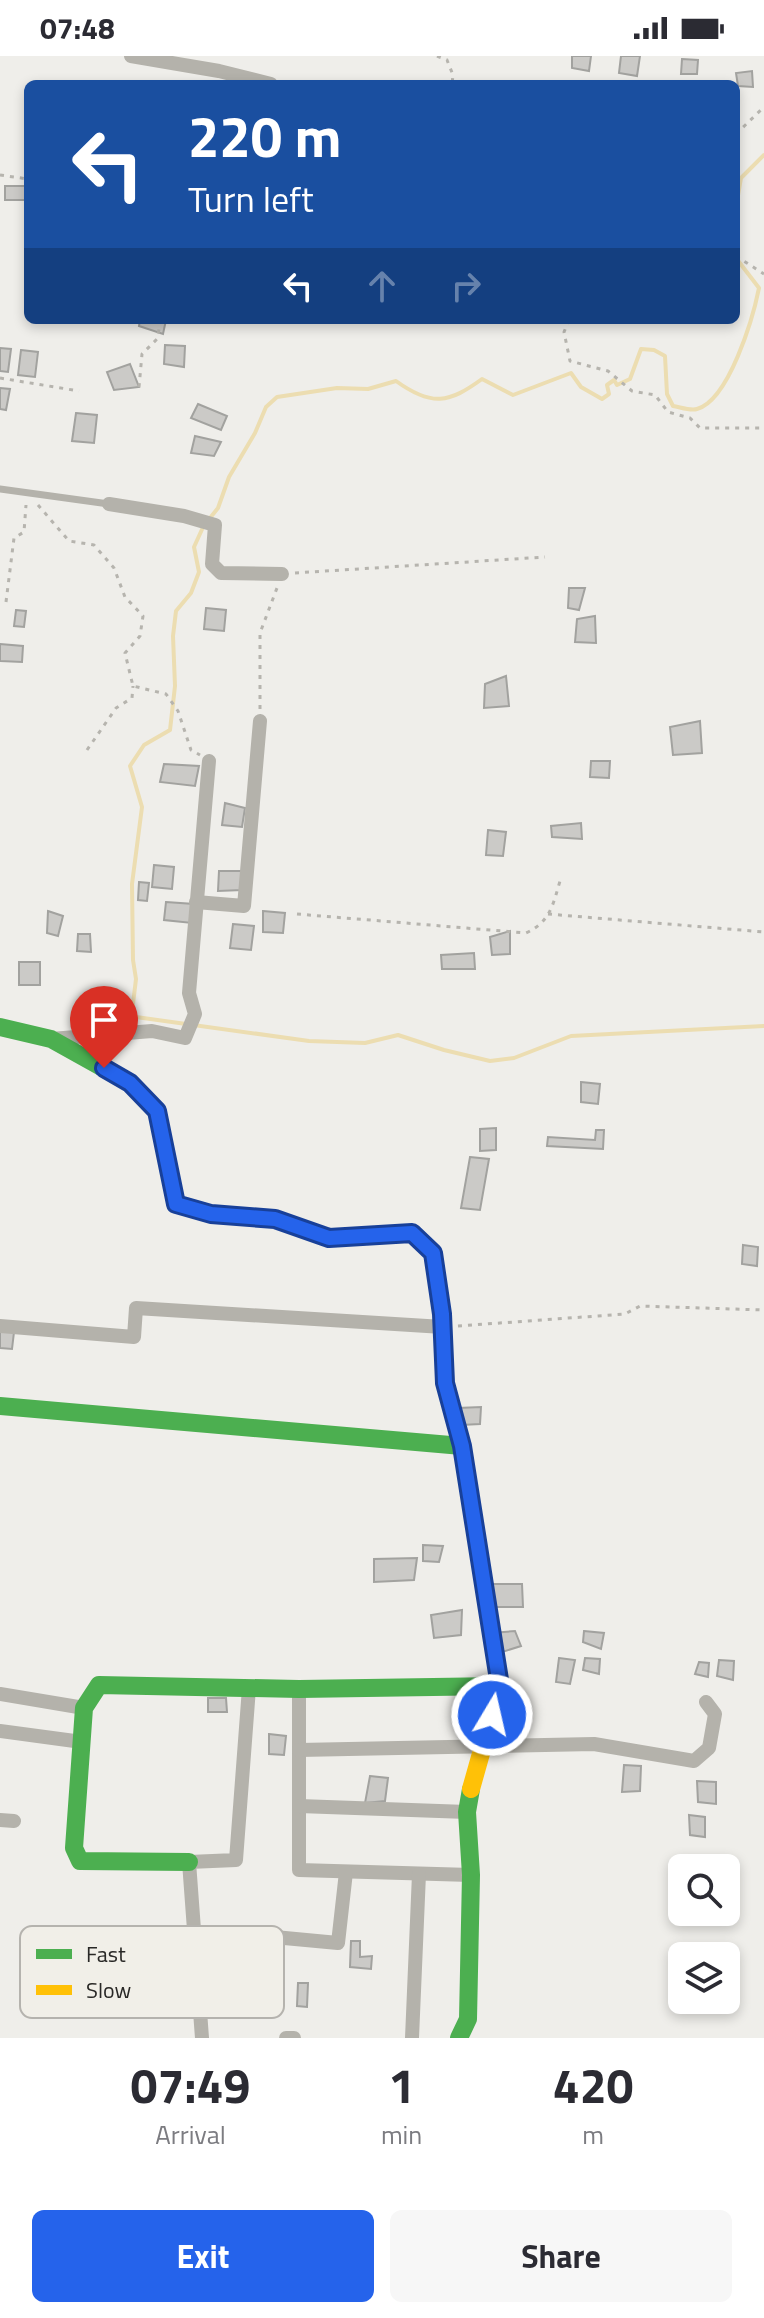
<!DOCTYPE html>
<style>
body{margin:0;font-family:"Titillium Web",sans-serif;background:#f7f7f7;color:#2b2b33;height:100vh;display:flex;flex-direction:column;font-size:30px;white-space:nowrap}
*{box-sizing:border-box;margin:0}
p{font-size:26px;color:#7c7c81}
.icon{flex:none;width:44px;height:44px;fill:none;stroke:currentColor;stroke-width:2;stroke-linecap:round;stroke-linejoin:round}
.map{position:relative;height:1982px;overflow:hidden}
.drawer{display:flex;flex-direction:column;background:#fff;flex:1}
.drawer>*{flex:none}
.guide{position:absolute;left:24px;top:24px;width:716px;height:244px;border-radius:12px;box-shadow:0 4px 12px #0003;background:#1a4fa0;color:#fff;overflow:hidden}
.controls{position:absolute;left:668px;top:1798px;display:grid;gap:16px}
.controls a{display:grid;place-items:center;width:72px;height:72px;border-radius:12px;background:#fff;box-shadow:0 4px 12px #0003;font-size:40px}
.pin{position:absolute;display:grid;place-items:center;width:68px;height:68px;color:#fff;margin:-82px -34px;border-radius:50% 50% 50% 0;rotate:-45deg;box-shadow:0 0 8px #0007}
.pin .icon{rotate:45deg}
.me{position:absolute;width:88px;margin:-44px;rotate:9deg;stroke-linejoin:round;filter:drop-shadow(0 0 6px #0008)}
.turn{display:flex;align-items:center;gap:28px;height:168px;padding:0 32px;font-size:36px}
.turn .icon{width:104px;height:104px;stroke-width:2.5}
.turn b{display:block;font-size:56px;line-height:68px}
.lanes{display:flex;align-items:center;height:76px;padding:0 32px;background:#0003;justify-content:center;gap:40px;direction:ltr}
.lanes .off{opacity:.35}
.eta{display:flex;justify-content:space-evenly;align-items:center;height:136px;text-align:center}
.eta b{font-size:48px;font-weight:700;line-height:56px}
.primary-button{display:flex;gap:16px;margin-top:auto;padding:16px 32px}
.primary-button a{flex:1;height:92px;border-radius:12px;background:#2563eb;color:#fff;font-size:32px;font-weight:700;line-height:92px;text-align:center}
.primary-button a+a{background:#f7f7f7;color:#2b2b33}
.status{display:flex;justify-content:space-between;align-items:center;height:56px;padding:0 40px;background:#fff;direction:ltr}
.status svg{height:22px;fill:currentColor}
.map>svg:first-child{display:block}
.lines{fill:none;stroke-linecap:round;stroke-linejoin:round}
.stream{stroke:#ecddb1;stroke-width:4}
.building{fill:#cbcac7;stroke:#a2a29f;stroke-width:2}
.path{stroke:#b6b4ae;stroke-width:3;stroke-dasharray:4 6;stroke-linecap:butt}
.lane{stroke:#b4b2ab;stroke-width:7}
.street{stroke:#b4b2ab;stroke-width:14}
.fast{stroke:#4caf50;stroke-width:18}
.slow{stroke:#ffc107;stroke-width:18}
.route-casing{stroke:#184099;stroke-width:20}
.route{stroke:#2563eb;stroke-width:14}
.key{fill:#f1efe8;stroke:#b5b3ae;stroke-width:2}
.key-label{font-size:22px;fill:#292826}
</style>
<div class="status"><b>07:48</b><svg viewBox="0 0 49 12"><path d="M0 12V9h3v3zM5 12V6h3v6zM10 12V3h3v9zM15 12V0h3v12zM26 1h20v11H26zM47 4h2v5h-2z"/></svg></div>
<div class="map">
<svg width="764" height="1982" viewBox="0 0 764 1982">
<rect width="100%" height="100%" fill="#efeeea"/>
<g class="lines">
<g class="stream">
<path d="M736,151L741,122L764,99"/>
<path d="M210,462L218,452L229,421L255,377L266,351L277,341L337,332L368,333L396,325C432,351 449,347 482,323L513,339L571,317L581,331L602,343L609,338L607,329L614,324L617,329L630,323L641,293L654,294L665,300L667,338L673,350C680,351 690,355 697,353C729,344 753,262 759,232L736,202"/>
<path d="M204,469L194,491L199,516L191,537L176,555L173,580L175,630L170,674L144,689L130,710L142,751L132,828L133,904L136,923L132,956L136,961L309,985L365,987L398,979L444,994L490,1005L514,1002L571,980L764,970"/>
</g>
</g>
<g class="building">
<path d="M572,0H591L589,15L572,12Z"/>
<path d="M621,0H640L637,20L619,17Z"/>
<path d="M682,3L698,4L697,18H681Z"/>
<path d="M752,15L753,31L738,30L736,17Z"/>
<rect x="5" y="130" width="23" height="14"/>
<path d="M140,264H166L163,278L139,270Z"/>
<path d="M165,289L185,290L184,311L164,308Z"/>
<path d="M0,292L11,293L8,316L0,315Z"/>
<path d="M21,294L38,296L35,321L18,319Z"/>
<path d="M130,308L139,331L114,334L107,316Z"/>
<path d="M0,332L10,333L6,354L0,353Z"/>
<path d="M198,348L227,360L221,374L191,362Z"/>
<path d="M76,357L97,359L94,387L72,385Z"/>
<path d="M195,380L221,386L214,400L191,397Z"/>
<path d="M569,532H585L579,554L568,552Z"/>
<path d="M206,552L226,554L224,575L204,573Z"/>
<path d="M16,554L26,555L24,571L14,570Z"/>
<path d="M595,560L596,587L575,586L577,563Z"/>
<path d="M0,588L23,590L22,606L0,605Z"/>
<path d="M506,620L509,650L484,652L485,628Z"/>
<path d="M700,665L702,697L673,699L670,671Z"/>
<path d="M591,705H610L609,722L590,721Z"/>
<path d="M164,708L199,710L195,730L160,726Z"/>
<path d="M225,747L245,752L242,771L222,769Z"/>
<path d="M581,767L582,783L552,781L551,770Z"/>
<path d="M488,774L506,776L503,800L486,799Z"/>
<path d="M154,809L174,811L172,833L152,831Z"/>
<path d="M219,815H241L242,834L218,835Z"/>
<path d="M139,826L149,827L147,845L138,844Z"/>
<path d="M166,846L194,848L192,867L164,864Z"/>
<path d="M48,855L63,860L58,880L47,877Z"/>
<path d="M263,855L285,857L283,877L263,876Z"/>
<path d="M233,868L254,870L251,894L230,892Z"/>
<path d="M510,875V898L492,899L490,881Z"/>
<path d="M78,878H90L91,896L77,895Z"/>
<path d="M474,897L475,913H442L441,899Z"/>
<rect x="19" y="906" width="21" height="23"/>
<path d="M581,1026L600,1028L598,1048L581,1046Z"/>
<path d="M496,1072V1094L480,1095V1073Z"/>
<path d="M596,1074H604L603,1093L547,1090L548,1081L595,1084Z"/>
<path d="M470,1101L489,1103L480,1154L461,1152Z"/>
<path d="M743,1189L758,1191L757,1210L742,1208Z"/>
<path d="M0,1274L14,1276L12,1293L0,1292Z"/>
<path d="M481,1351L480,1368L461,1369L458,1352Z"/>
<path d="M423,1489L443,1490L439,1506L423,1505Z"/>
<path d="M417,1502L414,1524L374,1526V1503Z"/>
<path d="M493,1528H522L523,1551H493Z"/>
<path d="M462,1554L461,1579L434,1582L431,1559Z"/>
<path d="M515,1575L521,1590L499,1597L492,1577Z"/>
<path d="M584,1575L604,1577L601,1593L583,1586Z"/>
<path d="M559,1602L575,1604L570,1628L556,1626Z"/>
<path d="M585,1602L600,1603L599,1618L583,1614Z"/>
<path d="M719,1604L734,1605L733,1624L717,1620Z"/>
<path d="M699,1606L709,1607L708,1621L695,1618Z"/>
<path d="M208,1642H226L227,1656H208Z"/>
<path d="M269,1678L286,1680L284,1699L269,1698Z"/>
<path d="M624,1709L641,1710L640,1735L622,1736Z"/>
<path d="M370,1720L388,1722L385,1745L365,1747Z"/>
<path d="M697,1725L716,1726V1748L698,1746Z"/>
<path d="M689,1759L705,1761V1781L690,1779Z"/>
<path d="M351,1885H360V1901L372,1900L371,1913L350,1911Z"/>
<path d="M298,1927H308L307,1951L297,1950Z"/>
</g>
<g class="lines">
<g class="path">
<path d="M437,0L447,4L453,19L452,28"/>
<path d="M736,78L764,51"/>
<path d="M0,119L28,123"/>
<path d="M736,200L764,218"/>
<path d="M569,264L564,276L570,305L608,315L632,335L655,339L668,356L690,362L700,372H764"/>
<path d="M0,322L79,335"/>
<path d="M139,331L142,298L157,283L161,264"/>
<path d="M38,449L69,485L94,489L114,512L125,541L143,560L140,580L125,597L133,630L166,638L178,655L191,694L200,699"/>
<path d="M295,517L545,501"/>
<path d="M6,546L14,482L24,476L26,449"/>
<path d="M260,653V577L277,532"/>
<path d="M87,694L116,652L132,642L133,630"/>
<path d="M297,858L526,877C550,866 553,849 560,825"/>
<path d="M548,858L764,876"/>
<path d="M458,1270L625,1258L640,1250L764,1254"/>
</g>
<path class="lane" d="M0,433L109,448"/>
<g class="street">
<path d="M131,0L219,15L271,28"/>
<path d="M109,448L184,460L215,469L212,508L221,517L282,518"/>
<path d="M196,846L244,850L260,665"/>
<path d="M51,983L152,975L185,982L195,958L189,937L209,705"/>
<path d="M0,1270L134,1281L136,1252L443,1271"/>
<path d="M299,1633V1814L471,1819"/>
<path d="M0,1638L84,1652"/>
<path d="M0,1675L82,1686"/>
<path d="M299,1694L594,1688L694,1705L709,1692L715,1658L706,1646"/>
<path d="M299,1750L467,1756"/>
<path d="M0,1764L14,1765"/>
<path d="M253,1879L338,1887L346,1816"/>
<path d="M202,1982L189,1806L236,1804L249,1632"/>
<path d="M286,1982H294"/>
<path d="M412,1982L419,1818"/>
</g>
<g class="fast">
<path d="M0,971L51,983L130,1027L157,1055L176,1148L211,1158L275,1163L329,1182L412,1177L433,1197L442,1258L445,1327L462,1390L472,1454"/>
<path d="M0,1350L462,1390"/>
<path d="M189,1806L80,1805L74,1792L84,1652L99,1629L299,1633L500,1630"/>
<path d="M459,1982L468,1963L471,1819L467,1756L471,1733"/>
</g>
<path class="slow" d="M471,1733L500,1630L472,1454"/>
</g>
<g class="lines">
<defs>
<path id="route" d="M104,1012L130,1027L157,1055L176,1148L211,1158L275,1163L329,1182L412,1177L433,1197L442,1258L445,1327L462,1390L500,1630L492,1659"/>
</defs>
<use href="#route" class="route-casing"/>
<use href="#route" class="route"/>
</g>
<rect x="20" y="1870" width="264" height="92" rx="12" class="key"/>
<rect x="36" y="1893" width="36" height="10" fill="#4caf50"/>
<rect x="36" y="1929" width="36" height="10" fill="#ffc107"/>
<g class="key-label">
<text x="86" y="1906">Fast</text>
<text x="86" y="1942">Slow</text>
</g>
</svg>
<div class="controls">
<a><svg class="icon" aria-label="search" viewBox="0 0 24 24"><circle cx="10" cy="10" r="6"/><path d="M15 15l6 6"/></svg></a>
<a><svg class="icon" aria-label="layers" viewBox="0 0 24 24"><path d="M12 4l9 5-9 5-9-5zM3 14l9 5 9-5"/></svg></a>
</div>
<div class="pin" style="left:104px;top:1012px;background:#d93025"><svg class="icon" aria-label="arrive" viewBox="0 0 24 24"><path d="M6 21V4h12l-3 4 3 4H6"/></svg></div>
<svg class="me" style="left:492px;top:1659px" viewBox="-20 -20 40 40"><circle r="17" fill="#2563eb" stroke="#fff" stroke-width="3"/><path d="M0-11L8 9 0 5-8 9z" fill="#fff"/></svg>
<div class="guide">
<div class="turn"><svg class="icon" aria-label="left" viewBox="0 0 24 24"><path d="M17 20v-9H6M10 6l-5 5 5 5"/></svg><div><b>220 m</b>Turn left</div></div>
<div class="lanes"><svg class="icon" aria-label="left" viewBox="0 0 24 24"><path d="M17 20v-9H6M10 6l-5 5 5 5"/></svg><svg class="icon off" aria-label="ahead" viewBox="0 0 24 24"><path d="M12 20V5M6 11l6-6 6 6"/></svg><svg class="icon off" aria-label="right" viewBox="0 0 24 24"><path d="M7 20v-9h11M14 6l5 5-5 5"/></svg></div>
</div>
</div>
<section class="drawer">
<div class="eta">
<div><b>07:49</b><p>Arrival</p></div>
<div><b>1</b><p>min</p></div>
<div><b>420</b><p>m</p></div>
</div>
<div class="primary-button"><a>Exit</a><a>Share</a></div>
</section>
